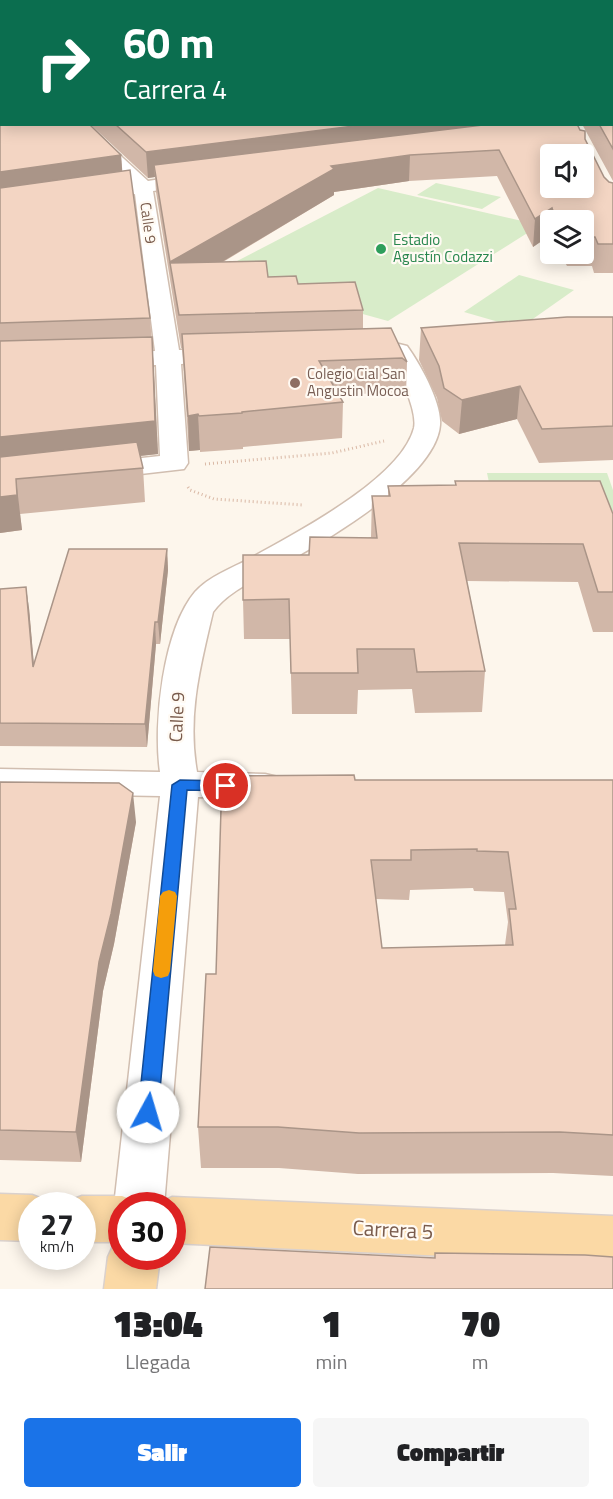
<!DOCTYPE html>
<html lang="es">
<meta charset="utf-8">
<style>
body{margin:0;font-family:"Titillium Web",sans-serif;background:#f6f6f6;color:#202124;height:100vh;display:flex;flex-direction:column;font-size:22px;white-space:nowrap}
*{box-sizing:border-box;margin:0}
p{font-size:20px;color:#757577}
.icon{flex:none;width:33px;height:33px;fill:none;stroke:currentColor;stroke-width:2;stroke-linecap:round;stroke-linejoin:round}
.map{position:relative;height:1289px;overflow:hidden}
.drawer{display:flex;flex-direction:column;background:#fff;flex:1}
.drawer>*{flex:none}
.guide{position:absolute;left:0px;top:0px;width:614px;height:126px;box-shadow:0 3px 15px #0003;background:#0b6e4f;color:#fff;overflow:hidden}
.tools{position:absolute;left:540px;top:144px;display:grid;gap:12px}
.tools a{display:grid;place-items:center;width:54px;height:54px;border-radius:6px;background:#fff;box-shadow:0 3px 15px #0003;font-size:30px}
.speed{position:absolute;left:18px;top:1192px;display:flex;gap:12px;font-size:30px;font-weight:700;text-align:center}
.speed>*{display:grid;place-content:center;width:78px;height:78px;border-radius:50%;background:#fff;box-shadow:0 3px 15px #0003;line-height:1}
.speed small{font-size:15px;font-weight:400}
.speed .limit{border:9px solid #d22;background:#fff;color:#111}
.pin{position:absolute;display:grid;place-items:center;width:51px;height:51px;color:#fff;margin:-26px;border:3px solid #fff;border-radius:50%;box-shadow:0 2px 6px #0007}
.me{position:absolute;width:66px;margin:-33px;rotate:6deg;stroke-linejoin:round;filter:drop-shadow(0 0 4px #0008)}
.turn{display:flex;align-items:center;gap:21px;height:126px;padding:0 24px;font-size:27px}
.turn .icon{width:78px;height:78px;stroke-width:2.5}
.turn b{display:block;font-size:42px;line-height:51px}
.eta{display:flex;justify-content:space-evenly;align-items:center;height:102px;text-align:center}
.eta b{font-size:36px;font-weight:800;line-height:42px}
.cta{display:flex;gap:12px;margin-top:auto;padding:12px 24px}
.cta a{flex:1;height:69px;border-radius:6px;background:#1a73e8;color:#fff;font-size:24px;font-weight:800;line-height:69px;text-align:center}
.cta a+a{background:#f6f6f6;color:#202124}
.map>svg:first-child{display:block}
.green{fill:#d8ecc9}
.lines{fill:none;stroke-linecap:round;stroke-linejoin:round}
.stream{fill:#a5d3da;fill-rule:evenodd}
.minor-casing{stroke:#d1beb0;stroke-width:3}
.major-casing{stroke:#dad1cd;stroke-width:3}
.path-far1{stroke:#d9b8a5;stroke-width:1.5;stroke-dasharray:1 2;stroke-linecap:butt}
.path{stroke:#d9b8a5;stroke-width:3;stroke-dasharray:1 3;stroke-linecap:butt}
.minor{fill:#fff;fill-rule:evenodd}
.major{fill:#fbd9a5;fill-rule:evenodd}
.wall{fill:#d1b7a8;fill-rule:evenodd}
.shaded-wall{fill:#aa9588}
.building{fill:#f3d5c3;stroke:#aa9588;stroke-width:1.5;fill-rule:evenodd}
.route{fill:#1a73e8;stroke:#114b97;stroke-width:1.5}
.slow{fill:#f59e0b}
.leisure-dot{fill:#2e9e5b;stroke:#fffaf3;stroke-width:2}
.education-dot{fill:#8d6e63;stroke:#fffaf3;stroke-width:2}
.labels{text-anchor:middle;stroke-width:4.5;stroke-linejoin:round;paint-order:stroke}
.far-street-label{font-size:15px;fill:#7a5c4d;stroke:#fffaf3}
.far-leisure-label{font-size:15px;fill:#27864d;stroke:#fffaf3;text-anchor:start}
.far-education-label{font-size:15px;fill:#785e54;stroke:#fffaf3;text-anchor:start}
.street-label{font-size:18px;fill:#7a5c4d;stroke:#fffaf3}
.near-street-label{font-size:21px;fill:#7a5c4d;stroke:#fffaf3}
</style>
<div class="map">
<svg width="613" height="1289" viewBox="0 0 613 1289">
<rect width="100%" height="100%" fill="#fdf6ec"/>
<g class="green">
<path d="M436,183L501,197L482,209L417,195Z"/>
<path d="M378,188L540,225L388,321L214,273Z"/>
<path d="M519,275L574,290L520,328L464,312Z"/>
<path d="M487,473H607L613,490V511H495Z"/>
</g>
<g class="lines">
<rect class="stream" x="0" y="61" width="2" height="3"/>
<defs>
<g id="minor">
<path d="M67,124H86L148,181L200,173L207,175L209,179L207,183L200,185L153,191L179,350L228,349L237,351L240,356L237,361L181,364L188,463L184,469L97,479L87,477L83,471L87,465L97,463L160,456L156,365L109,366L100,364L97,359L100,354L155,351L135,194L0,213V201L129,183Z"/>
<path d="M399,344L407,346C420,364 442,403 440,425C436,478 322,543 280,566C257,579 228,591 213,612C200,667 187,716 197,772L265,774L278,777L284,786L278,795L265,798L198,797L164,1206H122V1222L114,1206L160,796L0,793V769L160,772C153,723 163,630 195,592C208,577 232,568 249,559C294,534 401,479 414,428C418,409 396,367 387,351L391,346Z"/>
</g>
<g id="major">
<path d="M0,1194L32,1195L50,1202L52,1206H32V1241L0,1240Z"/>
<path d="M82,1196H122L140,1203L141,1206H122V1257H160L156,1289H104L108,1257L115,1242H82V1206H63L64,1203Z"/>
<path d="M172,1197L613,1216V1264L172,1243V1206H153Z"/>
</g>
</defs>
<use href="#minor" class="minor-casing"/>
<use href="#major" class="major-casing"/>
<path class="path-far1" d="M73,0L79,2"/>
<g class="path">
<path d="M205,464L332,453L384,441"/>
<path d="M188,487L190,490L214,499L303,505"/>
</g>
<use href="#minor" class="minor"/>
<use href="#major" class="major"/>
</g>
<g class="wall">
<path d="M613,61V181L582,124H612Z"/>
<path d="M2,94V124L121,155L122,171L150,318L154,368L158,454L140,456L143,468L145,502L20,514L22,530L0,533V95Z"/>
<path d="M90,124H577L604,177L609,182L613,183V273H594L592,266H567L561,255L557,254H584V220H550V240L549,236L533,247L497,176L409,181L334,192V195L223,262L268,277L298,284L363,310V329L407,362L406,396L401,392L338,395L343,402L342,438L243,447V449L200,452V450L189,451L182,348H181L156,192L155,177L148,178Z"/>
<path d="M613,317V460L539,463L517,419L459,434L442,421L437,398L419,360L421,328Z"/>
<path d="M455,481L613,514V632H593L578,582L467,581L485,671L482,712L415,713L412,689L358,690L357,714H292L290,639H244L243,600L309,555L371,537L372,496H388V486L455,485Z"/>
<path d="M167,549L168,570L160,644H156L147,747L0,746V589L29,608L34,665Z"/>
<path d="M355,780H613V1176L553,1173L358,1174L279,1168H201L198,1127L216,974ZM473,888L474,891L504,892L508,922L505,945L382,948L376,899L409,900L410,890Z"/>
<path d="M0,782L136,822L114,944L103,991L81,1162L0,1160Z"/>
</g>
<g class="shaded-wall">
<path d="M370,124H562L154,165L155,177L148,178L146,152Z"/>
<path d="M121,155L123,180L0,199V172Z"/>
<path d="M410,155L409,181L334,192V195L175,290L170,263L172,292L170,262L331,166Z"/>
<path d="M552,208L549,236L533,247L535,219Z"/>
<path d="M152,337L158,454L0,471V437Z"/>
<path d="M520,386L517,419L459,434L462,400Z"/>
<path d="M198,414L200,450L189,451L188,416Z"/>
<path d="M16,479L22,530L0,533V497Z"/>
<path d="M167,549L168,570L160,644L158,622Z"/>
<path d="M26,587L29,608L36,690L33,667Z"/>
<path d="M155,622L156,644L147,747L145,724Z"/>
<path d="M133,793L136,822L114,944L103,991L81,1162L76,1132L99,962Z"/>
</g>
<g class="building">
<path d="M612,61H613V149L599,124H612Z"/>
<path d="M2,94V106L0,105V95Z"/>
<path d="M0,109H2V124H89L121,155L0,172Z"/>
<path d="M115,124H370L146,152Z"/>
<path d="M491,124H577L580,130L585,131V139L604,177L609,182L613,183V244H598L595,237H584V220H556L552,208L535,219L499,150L410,155L331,166L334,169L170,262L154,165ZM550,154H584V188H550Z"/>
<path d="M130,170L150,318L0,323V188Z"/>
<path d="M266,261L268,277L296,276L298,284L355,282L363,310L179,315L170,263Z"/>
<path d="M567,317H613V426L542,429L520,386L462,400L444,388L439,366L421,328Z"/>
<path d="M391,328L407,362L402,358L319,361L343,402L242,412V413L199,416L198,414L188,416L182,334Z"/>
<path d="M152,337L155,421L0,437V341Z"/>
<path d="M137,442L143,468L16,479L17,495L0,497V457Z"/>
<path d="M455,481H600L613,514V592H598L583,544L459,543L485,671L417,672L414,649H357L358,673H291L289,599L243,600V555H309L310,537L377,538L372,496H390L388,486L456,485Z"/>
<path d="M69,549H167L158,622H155L145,724L0,723V589L26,587L33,667Z"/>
<path d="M354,775L355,780H613V1135L560,1132L359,1133L278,1127H198L206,974H216L222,776ZM477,849V851L508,852L516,909H509L513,945L382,948L371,860H411V850Z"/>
<path d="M0,782L119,783L133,793L111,914L99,962L76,1132L0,1130Z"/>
<path d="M210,1247L435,1258V1253L585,1255L613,1257V1289H205Z"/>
</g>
<path class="route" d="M180,780L226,781L233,786L226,791L187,790L158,1112L155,1117L148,1120L141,1117L138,1112L172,785Z"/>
<path class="slow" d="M169,890L175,892L177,896L170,971L168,976L161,978L155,976L153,971L160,896L163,892Z"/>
<circle class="leisure-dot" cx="381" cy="249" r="6"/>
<circle class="education-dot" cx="295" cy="383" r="6"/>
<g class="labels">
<g class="far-street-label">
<text transform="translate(148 223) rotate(82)" y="5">Calle 9</text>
</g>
<g class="far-leisure-label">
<text x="393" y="245">Estadio<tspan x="393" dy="17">Agustín Codazzi</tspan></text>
</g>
<g class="far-education-label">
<text x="307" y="379">Colegio Cial San<tspan x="307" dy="17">Angustin Mocoa</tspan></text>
</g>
<g class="street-label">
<text transform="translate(177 717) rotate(-87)" y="6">Calle 9</text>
</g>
<g class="near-street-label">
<text transform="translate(393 1230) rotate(3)" y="7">Carrera 5</text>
</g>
</g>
</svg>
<div class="tools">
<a><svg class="icon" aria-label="sound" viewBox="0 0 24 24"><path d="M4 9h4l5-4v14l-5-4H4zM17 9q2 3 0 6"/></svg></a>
<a><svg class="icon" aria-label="layers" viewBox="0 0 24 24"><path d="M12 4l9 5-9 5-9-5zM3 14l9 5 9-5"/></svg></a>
</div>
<div class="speed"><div>27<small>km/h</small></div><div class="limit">30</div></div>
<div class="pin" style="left:226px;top:786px;background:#d93025"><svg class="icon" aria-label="arrive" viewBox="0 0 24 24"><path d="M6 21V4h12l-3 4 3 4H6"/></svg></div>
<svg class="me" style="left:148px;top:1112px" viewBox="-20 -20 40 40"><circle r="19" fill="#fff"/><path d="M0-13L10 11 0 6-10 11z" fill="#1a73e8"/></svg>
<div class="guide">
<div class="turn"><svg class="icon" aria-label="right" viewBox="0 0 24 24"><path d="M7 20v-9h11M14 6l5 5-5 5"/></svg><div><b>60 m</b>Carrera 4</div></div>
</div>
</div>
<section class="drawer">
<div class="eta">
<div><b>13:04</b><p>Llegada</p></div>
<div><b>1</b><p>min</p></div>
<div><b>70</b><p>m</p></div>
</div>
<div class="cta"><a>Salir</a><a>Compartir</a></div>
</section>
